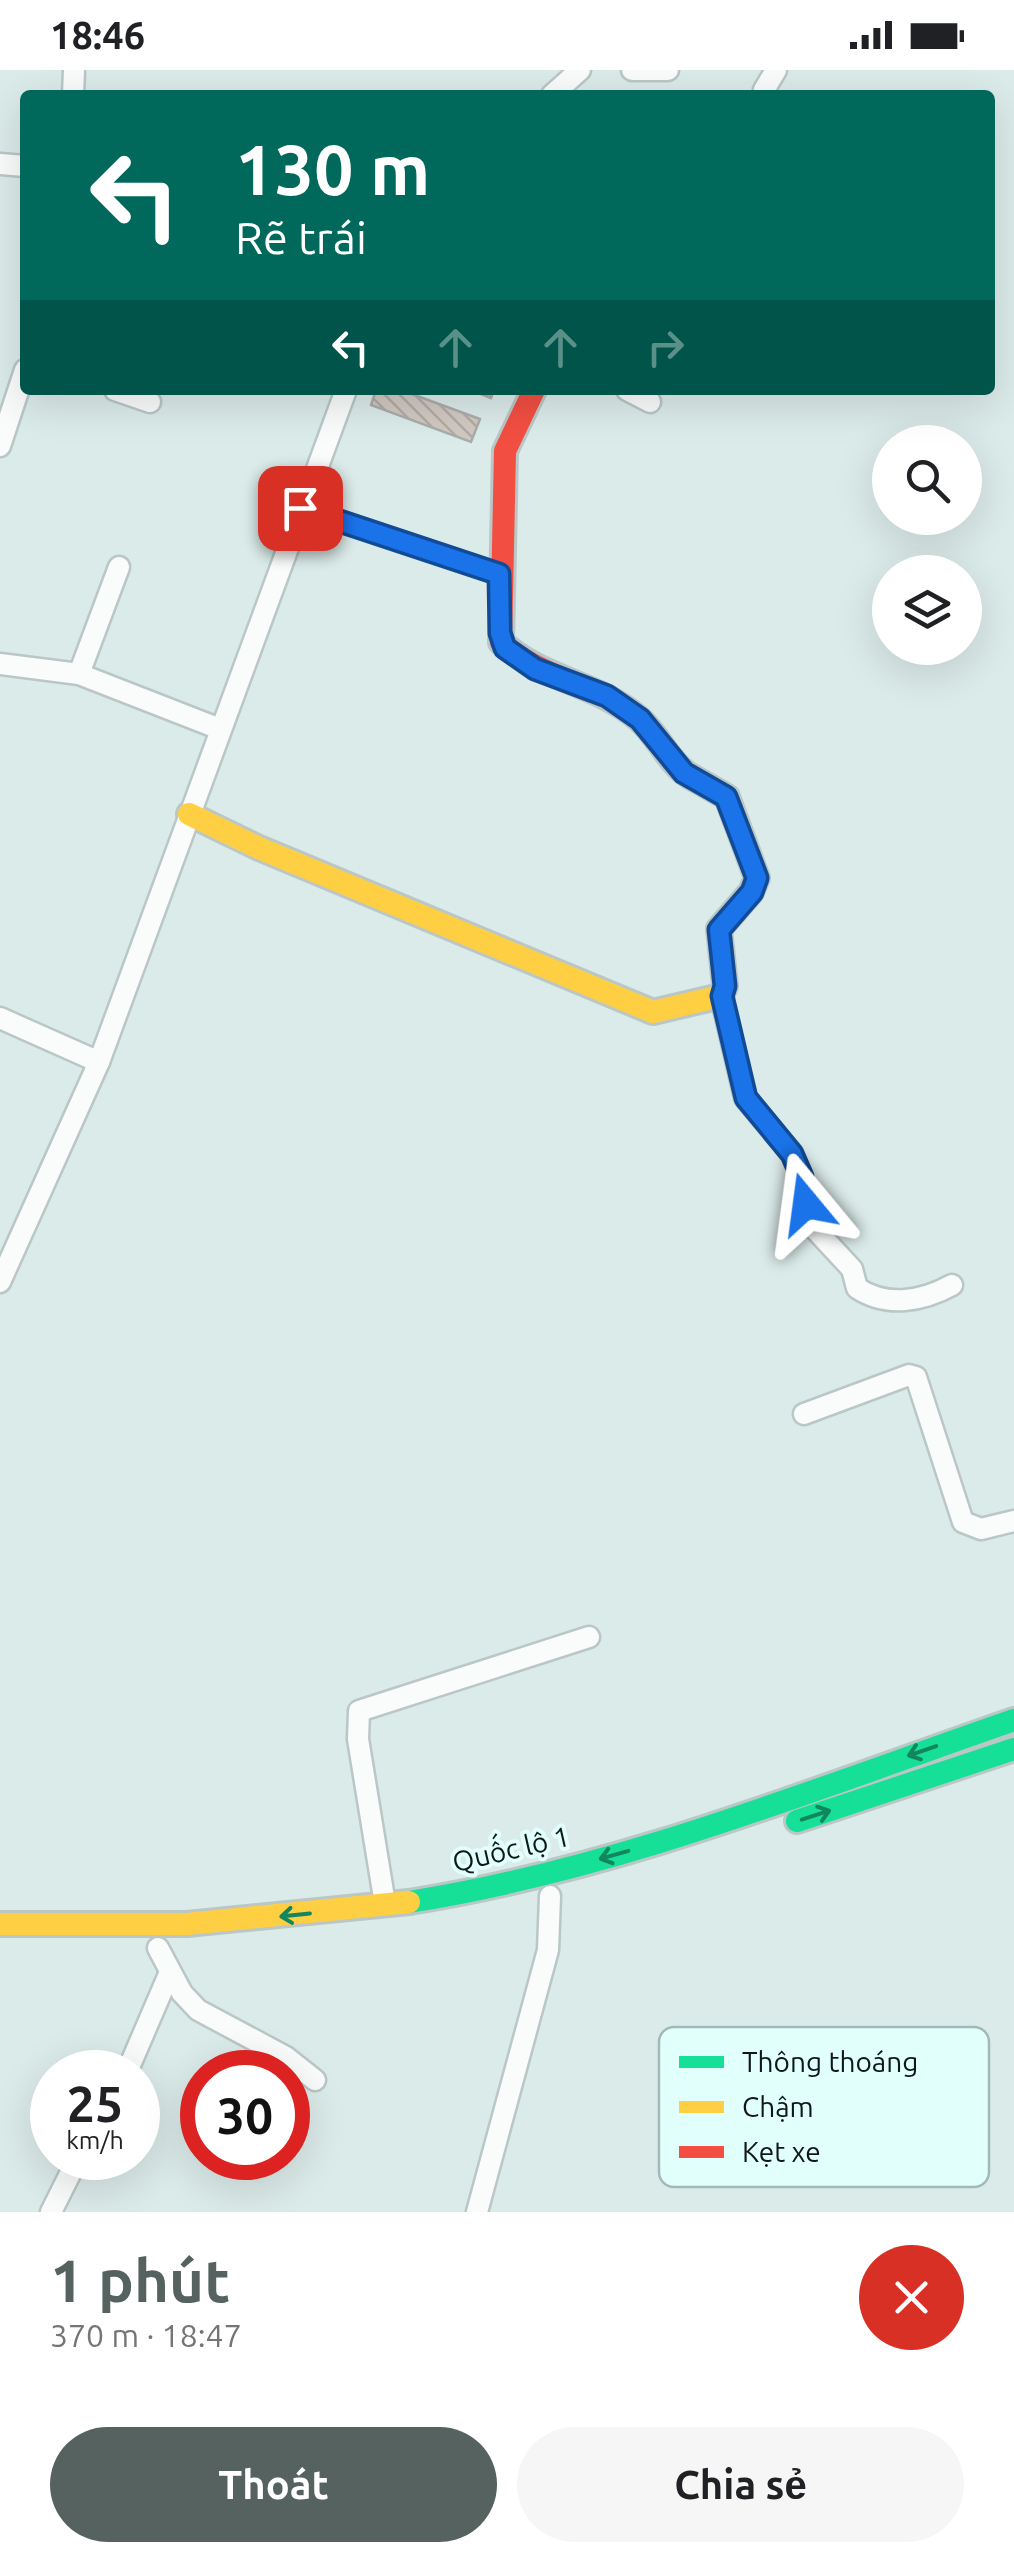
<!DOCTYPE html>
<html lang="vi">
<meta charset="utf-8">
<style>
body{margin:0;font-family:Ubuntu,sans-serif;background:#f6f6f6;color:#202124;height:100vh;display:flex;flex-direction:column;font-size:38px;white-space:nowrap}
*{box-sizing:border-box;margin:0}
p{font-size:32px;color:#757577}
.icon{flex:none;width:55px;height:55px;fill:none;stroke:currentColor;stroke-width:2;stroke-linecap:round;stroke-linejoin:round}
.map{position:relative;height:2142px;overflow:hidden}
.drawer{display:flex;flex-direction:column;background:#fff;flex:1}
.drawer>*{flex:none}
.banner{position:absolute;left:20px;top:20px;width:975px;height:305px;border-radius:10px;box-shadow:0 10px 40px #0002;background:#00695c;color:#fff;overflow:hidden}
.controls{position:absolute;left:872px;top:355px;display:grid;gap:20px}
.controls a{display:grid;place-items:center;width:110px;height:110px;border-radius:50%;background:#fff;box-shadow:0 10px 40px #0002;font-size:50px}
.speed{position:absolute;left:30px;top:1980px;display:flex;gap:20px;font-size:50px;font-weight:700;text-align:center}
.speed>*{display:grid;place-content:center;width:130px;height:130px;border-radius:50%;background:#fff;box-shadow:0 10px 40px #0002;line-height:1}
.speed small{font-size:25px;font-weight:400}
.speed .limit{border:15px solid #d22;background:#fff;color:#111}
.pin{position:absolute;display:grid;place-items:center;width:85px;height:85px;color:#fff;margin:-42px;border-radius:20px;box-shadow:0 5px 15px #0006}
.me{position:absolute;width:110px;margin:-55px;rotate:344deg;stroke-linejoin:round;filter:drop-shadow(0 0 8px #0008)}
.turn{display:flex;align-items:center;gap:35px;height:210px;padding:0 50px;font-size:45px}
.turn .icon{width:130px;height:130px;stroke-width:2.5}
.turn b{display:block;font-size:70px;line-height:85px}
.lanes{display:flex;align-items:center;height:95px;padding:0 50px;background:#0003;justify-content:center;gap:50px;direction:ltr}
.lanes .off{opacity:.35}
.round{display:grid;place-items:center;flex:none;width:105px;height:105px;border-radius:52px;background:#f6f6f6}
.head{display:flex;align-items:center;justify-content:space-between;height:170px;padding:0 50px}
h1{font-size:60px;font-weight:700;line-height:75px;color:#566260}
.button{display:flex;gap:20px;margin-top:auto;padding:20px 50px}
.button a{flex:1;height:115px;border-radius:60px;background:#566260;color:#fff;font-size:40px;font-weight:700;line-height:115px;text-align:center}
.button a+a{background:#f6f6f6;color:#202124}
.status{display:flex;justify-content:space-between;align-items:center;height:70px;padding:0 50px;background:#fff;direction:ltr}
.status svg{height:28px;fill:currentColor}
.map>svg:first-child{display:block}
.building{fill:url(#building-back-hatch);stroke:#abadab;stroke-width:2.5}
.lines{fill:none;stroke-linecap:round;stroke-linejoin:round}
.street-casing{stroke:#bac7c6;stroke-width:25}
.fast-casing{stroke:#bac7c6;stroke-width:28}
.slow-casing{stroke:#bac7c6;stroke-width:28}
.jam-casing{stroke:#bac7c6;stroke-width:28}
.street{stroke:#fafcfc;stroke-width:20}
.fast{stroke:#16e098;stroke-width:22}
.slow{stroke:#ffcf43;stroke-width:22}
.jam{stroke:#f24e42;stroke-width:22}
.oneway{stroke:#12865e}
.route-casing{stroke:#114b97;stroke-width:25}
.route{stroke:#1a73e8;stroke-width:18}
.labels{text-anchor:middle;stroke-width:8;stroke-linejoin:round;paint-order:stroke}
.street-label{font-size:28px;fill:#0e1817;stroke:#e1fffb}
.key{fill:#e1fffb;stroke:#a2bab7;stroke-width:2.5}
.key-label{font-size:28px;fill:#0e1817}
</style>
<div class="status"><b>18:46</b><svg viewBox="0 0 49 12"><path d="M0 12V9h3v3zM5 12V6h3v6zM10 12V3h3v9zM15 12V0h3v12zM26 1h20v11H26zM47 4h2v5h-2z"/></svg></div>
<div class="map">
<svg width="1014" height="2142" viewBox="0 0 1014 2142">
<defs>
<pattern id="building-back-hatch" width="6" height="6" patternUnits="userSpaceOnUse" patternTransform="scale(2.5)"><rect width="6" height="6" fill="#d1c8c1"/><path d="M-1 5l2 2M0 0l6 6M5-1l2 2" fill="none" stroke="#b2aba5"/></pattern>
</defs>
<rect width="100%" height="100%" fill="#dbebe9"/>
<g class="building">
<path d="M376,320H401L480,349L471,372L371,335Z"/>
<path d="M471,320H494L491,328Z"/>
</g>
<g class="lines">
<defs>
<g id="street">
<path d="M632,0H668"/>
<path d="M73,25L74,0"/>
<path d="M552,25L580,0"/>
<path d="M767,25L764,20L776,0"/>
<path d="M0,94L25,96"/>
<path d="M115,320L150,332"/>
<path d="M627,320L650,332"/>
<path d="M0,376L25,300"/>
<path d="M300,438L499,504"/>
<path d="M0,594L79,604L220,659"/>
<path d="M79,604L119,497"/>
<path d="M721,926L745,1028L792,1084L802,1107L813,1157L852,1199L857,1218C887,1238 923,1231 952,1215"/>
<path d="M0,948L99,992"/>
<path d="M0,1212L99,992L346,320"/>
<path d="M804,1344L909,1305L916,1307L963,1452L981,1459L1014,1451"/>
<path d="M385,1834L358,1669L359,1641L589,1567"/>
<path d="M158,1878L182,1923L198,1940L286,1987L315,2010"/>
<path d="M127,2002L170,1902"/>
<path d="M51,2142L78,2088"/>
<path d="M477,2142L548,1880L550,1826"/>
</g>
<g id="fast">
<path d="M797,1751L1014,1679"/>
<path d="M409,1832C618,1799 815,1719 1014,1650"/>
</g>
<g id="slow">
<path d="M189,744L259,778L653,942L721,926L725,916L719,859L751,822L757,808L727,727L690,706"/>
<path d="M0,1854H187L409,1832"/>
</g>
<path id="jam" d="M534,320L505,381L501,572C540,609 597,613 638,648C658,664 668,693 690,706"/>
</defs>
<use href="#street" class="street-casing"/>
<use href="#fast" class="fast-casing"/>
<use href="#slow" class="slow-casing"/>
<use href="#jam" class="jam-casing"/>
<use href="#street" class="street"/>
<use href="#fast" class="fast"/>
<use href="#slow" class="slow"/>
<use href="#jam" class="jam"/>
</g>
<defs><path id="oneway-shaft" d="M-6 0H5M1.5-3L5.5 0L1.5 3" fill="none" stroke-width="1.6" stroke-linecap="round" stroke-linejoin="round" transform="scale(2.5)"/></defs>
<g class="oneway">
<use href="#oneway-shaft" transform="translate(922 1681) rotate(161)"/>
<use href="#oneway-shaft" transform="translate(816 1745) rotate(-18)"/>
<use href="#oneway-shaft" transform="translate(614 1785) rotate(164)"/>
<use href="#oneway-shaft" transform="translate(295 1845) rotate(174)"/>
</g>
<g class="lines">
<defs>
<path id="route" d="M300,438L499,504L500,563L505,578L535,599L607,626L640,649L684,703L726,727L757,808L752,822L719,860L725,916L722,926L746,1028L792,1084L802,1107L806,1134"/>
</defs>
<use href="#route" class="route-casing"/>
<use href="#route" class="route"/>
</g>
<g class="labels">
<g class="street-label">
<text transform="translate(511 1779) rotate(-13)" y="10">Quốc lộ 1</text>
</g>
</g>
<rect x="659" y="1957" width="330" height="160" rx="15" class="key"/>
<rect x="679" y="1986" width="45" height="12" fill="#16e098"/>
<rect x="679" y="2031" width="45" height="12" fill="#ffcf43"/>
<rect x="679" y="2076" width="45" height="12" fill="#f24e42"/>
<g class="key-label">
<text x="742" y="2002">Thông thoáng</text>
<text x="742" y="2047">Chậm</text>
<text x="742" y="2092">Kẹt xe</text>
</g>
</svg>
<div class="controls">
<a><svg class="icon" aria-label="search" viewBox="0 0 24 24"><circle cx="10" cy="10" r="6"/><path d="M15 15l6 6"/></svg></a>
<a><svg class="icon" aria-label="layers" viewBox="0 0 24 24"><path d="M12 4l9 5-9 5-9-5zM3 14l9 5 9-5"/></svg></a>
</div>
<div class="speed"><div>25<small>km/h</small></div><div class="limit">30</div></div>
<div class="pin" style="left:300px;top:438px;background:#d93025"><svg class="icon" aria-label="arrive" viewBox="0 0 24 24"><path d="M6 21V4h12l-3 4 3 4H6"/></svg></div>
<svg class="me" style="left:806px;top:1134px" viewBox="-20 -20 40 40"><path d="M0-17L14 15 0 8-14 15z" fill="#1a73e8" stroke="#fff" stroke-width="4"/></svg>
<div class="banner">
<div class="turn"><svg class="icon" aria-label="left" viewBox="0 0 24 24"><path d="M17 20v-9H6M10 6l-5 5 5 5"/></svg><div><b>130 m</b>Rẽ trái</div></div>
<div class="lanes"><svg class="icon" aria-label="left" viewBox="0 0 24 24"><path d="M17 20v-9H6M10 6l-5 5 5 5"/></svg><svg class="icon off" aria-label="ahead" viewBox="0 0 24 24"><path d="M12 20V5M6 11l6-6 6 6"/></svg><svg class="icon off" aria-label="ahead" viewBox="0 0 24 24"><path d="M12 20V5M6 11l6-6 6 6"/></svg><svg class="icon off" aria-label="right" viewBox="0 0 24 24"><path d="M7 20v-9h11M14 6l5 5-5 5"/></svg></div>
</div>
</div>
<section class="drawer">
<div class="head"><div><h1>1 phút</h1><p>370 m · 18:47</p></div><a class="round" style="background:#d93025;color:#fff"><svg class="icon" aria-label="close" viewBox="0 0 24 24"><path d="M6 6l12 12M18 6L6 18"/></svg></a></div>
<div class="button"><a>Thoát</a><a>Chia sẻ</a></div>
</section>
